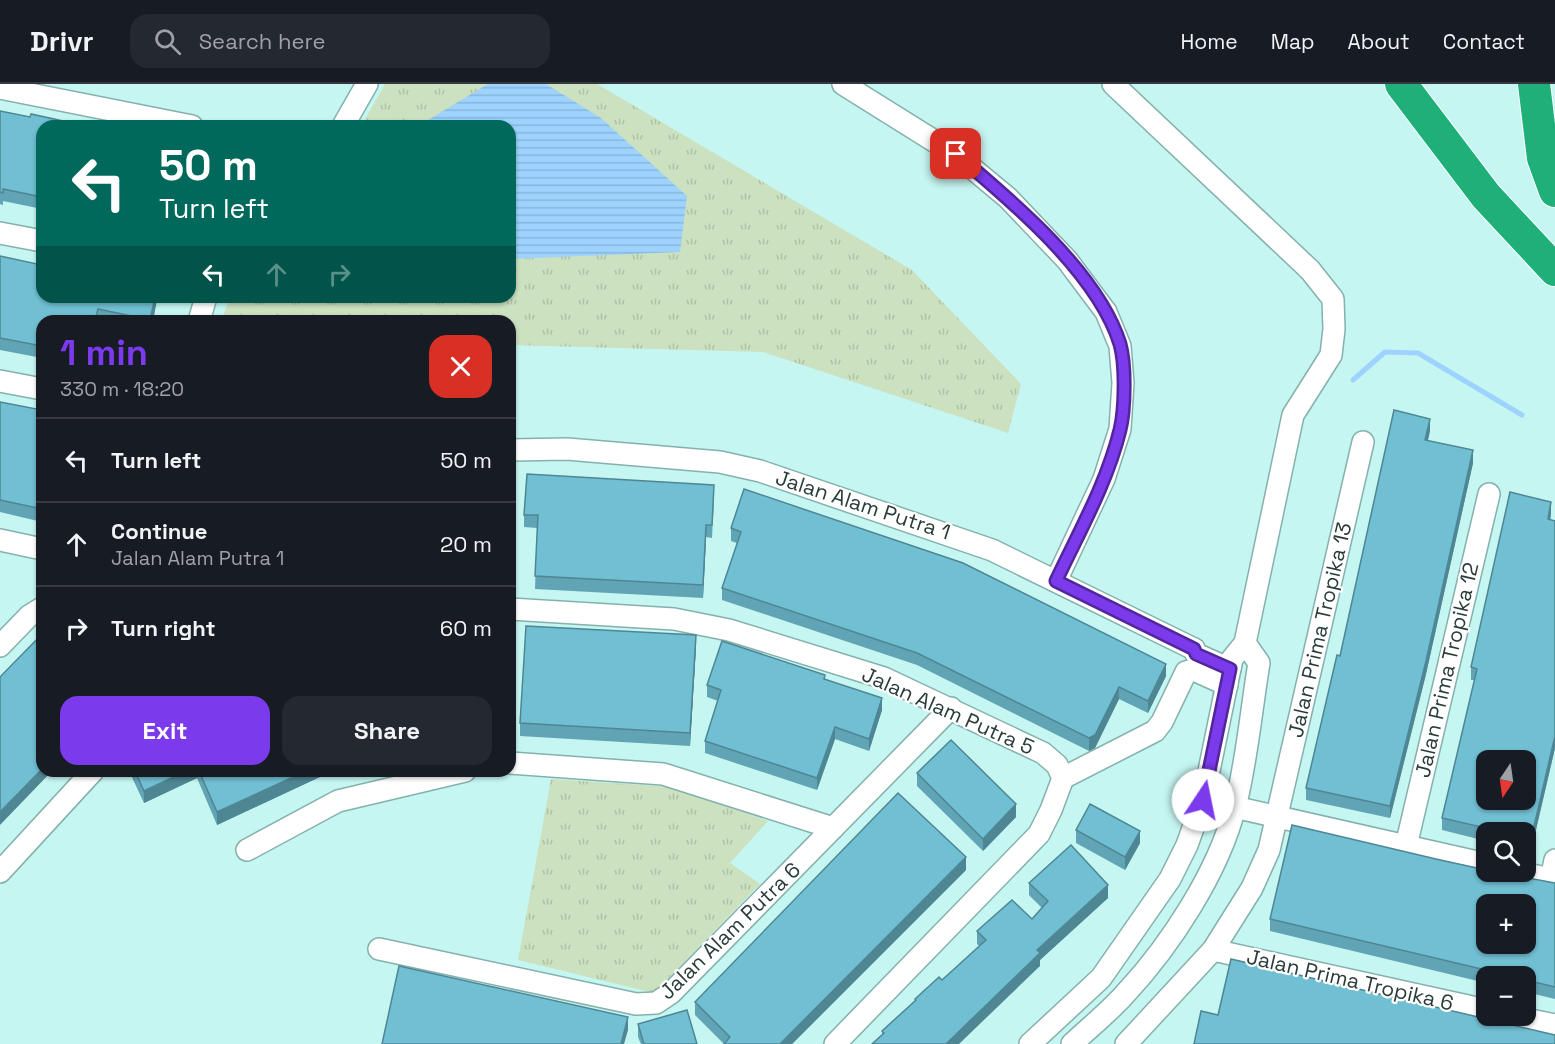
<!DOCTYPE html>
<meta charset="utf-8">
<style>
body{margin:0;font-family:"Space Grotesk",sans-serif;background:#242831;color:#f1f3f6;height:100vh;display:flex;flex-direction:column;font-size:22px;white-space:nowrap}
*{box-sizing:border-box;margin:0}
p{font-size:20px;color:#9ea1a6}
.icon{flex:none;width:33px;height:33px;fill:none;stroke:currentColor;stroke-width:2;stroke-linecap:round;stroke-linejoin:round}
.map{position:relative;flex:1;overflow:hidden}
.drawer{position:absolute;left:36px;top:231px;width:480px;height:462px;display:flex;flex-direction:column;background:#171b24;border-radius:18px;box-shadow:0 2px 4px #0004}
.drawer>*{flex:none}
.banner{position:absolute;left:36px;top:36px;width:480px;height:183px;border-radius:18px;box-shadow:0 2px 4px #0004;background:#00695c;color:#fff;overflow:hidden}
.needle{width:39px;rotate:193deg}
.fabs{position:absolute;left:1476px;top:666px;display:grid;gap:12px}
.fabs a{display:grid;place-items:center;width:60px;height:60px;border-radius:12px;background:#171b24;box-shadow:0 2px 4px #0004;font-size:30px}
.pin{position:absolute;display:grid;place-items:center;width:51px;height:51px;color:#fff;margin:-26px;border-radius:12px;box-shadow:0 3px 9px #0006}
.me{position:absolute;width:66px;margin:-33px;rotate:11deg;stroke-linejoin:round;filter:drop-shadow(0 0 4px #0008)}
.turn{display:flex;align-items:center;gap:21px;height:126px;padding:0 24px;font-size:27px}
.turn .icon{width:78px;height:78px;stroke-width:2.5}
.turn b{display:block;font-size:42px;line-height:51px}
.lanes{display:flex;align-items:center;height:57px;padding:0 24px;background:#0003;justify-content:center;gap:30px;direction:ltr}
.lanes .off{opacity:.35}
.round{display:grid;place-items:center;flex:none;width:63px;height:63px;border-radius:18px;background:#242831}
.overview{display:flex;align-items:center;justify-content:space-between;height:102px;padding:0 24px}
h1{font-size:36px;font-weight:600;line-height:45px;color:#7c3aed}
.button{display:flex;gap:12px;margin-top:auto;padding:12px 24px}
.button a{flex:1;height:69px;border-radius:18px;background:#7c3aed;color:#fff;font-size:24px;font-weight:600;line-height:69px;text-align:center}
.button a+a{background:#242831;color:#f1f3f6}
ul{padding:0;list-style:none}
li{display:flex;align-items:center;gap:18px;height:84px;padding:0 24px;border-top:2px solid #363941}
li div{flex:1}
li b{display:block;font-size:22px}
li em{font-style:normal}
header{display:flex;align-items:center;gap:36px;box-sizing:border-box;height:84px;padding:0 30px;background:#171b24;border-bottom:2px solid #363941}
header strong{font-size:28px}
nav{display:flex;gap:33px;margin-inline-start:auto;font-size:21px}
.search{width:420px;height:54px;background:#242831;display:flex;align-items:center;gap:15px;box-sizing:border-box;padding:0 21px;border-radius:18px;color:#9ea1a6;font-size:22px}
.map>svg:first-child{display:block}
.park{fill:url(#park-tufts)}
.water{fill:url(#water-rules)}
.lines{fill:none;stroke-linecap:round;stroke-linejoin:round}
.stream{stroke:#9dd3fe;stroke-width:5}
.minor-casing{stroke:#84b1ad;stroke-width:24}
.highway-casing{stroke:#fff;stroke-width:34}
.minor{stroke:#fff;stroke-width:21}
.highway{stroke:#1fb07a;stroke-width:32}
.wall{fill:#61a4b5}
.shaded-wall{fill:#4f8694}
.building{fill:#71bfd3;stroke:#4f8694;stroke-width:1.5;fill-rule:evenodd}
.route-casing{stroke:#51269a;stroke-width:15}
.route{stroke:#7c3aed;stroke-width:10}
.labels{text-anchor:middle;stroke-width:4.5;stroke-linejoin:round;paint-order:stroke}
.street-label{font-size:21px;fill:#293c3a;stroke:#fff}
</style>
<header>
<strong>Drivr</strong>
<div class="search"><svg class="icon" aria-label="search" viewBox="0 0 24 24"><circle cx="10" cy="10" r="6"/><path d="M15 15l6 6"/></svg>Search here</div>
<nav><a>Home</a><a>Map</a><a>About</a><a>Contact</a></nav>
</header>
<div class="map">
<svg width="1555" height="960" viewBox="0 0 1555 960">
<defs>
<pattern id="park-tufts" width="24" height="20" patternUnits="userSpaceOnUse" patternTransform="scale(1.5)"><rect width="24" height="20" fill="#cce1c0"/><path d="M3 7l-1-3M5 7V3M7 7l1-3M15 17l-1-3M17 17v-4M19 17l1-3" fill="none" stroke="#afc2a6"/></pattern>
<pattern id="water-rules" width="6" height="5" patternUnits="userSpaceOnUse" patternTransform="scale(1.5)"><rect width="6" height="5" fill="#9dd3fe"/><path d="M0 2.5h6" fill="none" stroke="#87b6da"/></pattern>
</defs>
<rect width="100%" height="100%" fill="#c6f6f1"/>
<g class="park">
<path d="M385,0H597L912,186L1021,300L1008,349L763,268L510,261V237H221L230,213H510V42H361Z"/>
<path d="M551,695L673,703L768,737L730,779L760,800L654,909L518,876Z"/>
</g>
<path class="water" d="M488,0H546L601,34L687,112L680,168L510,175V42H418Z"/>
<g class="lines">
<path class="stream" d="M1353,296L1385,268L1418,269L1522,331"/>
<defs>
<g id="minor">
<path d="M843,0L955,70L1008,114L1067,176L1106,228L1120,262L1123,299L1120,345L1104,395L1056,497"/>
<path d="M0,4L192,42"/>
<path d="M343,42L367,0"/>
<path d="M0,149L42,157"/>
<path d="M199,237L206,213"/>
<path d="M0,297L42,305"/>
<path d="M510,366L567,365L720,378L760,387L992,466L1194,565"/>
<path d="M0,456L42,465"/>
<path d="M510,525L674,535L729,546L884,594L1043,669L1057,681L1063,694L1051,726L1039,750L835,960"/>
<path d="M0,562L29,532L42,524"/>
<path d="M1194,565L1196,570L1230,585"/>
<path d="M510,679L663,690L833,744"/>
<path d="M1063,694L1155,647L1162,638L1186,588L1194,586L1227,601"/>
<path d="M1203,716L1486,780"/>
<path d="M1406,762L1489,410"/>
<path d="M247,766L338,717L465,687"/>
<path d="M0,788L93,687"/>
<path d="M1518,788L1555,796"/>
<path d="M1551,795L1555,776"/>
<path d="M379,865L636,920L656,919L671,909L951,624"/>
<path d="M1213,866L1486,926"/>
<path d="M1510,932L1555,941"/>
<path d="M1030,960L1101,894L1170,795L1187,761L1203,716L1232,575L1245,559L1293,331L1331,271L1334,245L1333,215L1310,186L1113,0"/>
<path d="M1072,960C1090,943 1109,928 1125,910C1170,862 1219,787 1235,723C1247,677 1251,627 1259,579L1245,559"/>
<path d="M1126,960L1213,866L1252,804L1269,766L1363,358"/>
</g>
<g id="highway">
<path d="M1401,0L1486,112L1555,186"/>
<path d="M1534,0L1543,74L1555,107"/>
</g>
</defs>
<use href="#minor" class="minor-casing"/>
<use href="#highway" class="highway-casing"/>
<use href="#minor" class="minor"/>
<use href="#highway" class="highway"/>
</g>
<g class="wall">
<path d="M0,27L42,42V125L3,117V121L0,120Z"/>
<path d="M0,172L157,213L153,237H42V274L0,266Z"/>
<path d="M0,318L42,326V438L0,428Z"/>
<path d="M1430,347L1428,356L1473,379L1426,590L1390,734L1306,716V704L1340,572Z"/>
<path d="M714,414L712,454L706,453L703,514L535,505L537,444L524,443V431Z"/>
<path d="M1551,430L1550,436L1555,437V664L1531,767L1526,766V748H1486V757L1442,746V734L1475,596H1471V583Z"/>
<path d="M731,444L1166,592L1148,629L1119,615L1095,664L1089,667L917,581L722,516V504L737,459L731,457Z"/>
<path d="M696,563L690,662L520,652V639Z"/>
<path d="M825,595L882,626L869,667L835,655L817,706L705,669V657L718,617L707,613V601Z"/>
<path d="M129,687H322V692L217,741L197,694L144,719Z"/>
<path d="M917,689L1016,733L983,767L917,702Z"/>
<path d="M1076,746L1140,759L1125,786L1076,759Z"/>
<path d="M1436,775L1555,799V915L1526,908V892H1486V899L1270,847V835Z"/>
<path d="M966,786L792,960H724L695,931V918Z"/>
<path d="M1029,799L1108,814L1040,876V882L882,951V947L915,917V915L942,896L979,862L977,860V847L1032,835L1042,824L1029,811Z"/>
<path d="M638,940L697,960H641L638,953Z"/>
</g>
<g class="shaded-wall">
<path d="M155,213H157V216L153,237H150Z"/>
<path d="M1430,335V347L1425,368V356Z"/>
<path d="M1473,366V379L1426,590L1390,734V722Z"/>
<path d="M1551,418V430L1548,447V435Z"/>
<path d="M706,441V453L703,514V501Z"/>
<path d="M696,551V563L690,662V649Z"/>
<path d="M1166,580V592L1148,629V617Z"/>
<path d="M1119,603V615L1095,664L1089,667V654Z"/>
<path d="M882,614V626L869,667V655Z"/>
<path d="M835,643V655L817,706V694Z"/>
<path d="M1555,652V664L1531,767V755Z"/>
<path d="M42,685V687H52L0,741V728Z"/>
<path d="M186,687H197V694L144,719V707Z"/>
<path d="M306,687H322V692L217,741V728Z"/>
<path d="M1016,720V733L983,767V755Z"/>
<path d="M1140,747V759L1125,786V773Z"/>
<path d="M966,773V786L792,960H780Z"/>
<path d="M1108,801V814L1040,876V882L959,960H946L1037,866Z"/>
<path d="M628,933V946L624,960H621Z"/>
</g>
<g class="building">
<path d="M0,27L30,33L31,30L86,42H42V113L3,105V109L0,108Z"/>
<path d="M0,172L42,181V213H155L150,236L98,225L95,237H42V262L0,254Z"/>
<path d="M0,318L42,326V425L0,416Z"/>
<path d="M1394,326L1430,335L1425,356L1473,366L1426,577L1390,722L1306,704L1337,571L1340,572Z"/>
<path d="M527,390L714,401L712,441H706L703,501L535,492L538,431H524Z"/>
<path d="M744,405L963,479L1166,580L1148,617L1119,603L1095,651L1089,654L917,569L722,504L741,448L731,444Z"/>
<path d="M1510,408L1551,418L1548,435L1555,437V652L1531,755L1526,754V748H1503L1442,734L1477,585L1471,583ZM1486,676H1526V716H1486Z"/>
<path d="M526,542L696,551L690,649L520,639Z"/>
<path d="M42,550V685L0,728V593Z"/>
<path d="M722,557L825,591L824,595L882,614L869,655L835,643L817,694L705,657L721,606L707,601Z"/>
<path d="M951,656L1016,720L983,755L917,689Z"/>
<path d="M135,687H186L144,707Z"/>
<path d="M199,687H306L217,728Z"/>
<path d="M898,709L966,773L780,960H724L730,953L695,918Z"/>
<path d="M1090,720L1140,747L1125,773L1076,746Z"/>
<path d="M1292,741L1436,775L1486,786V788H1496L1555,799V903L1526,896V892H1511L1270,835ZM1486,820H1526V860H1486Z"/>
<path d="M1071,761L1108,801L1037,866L1040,869L946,960H872L884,949L882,947L916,916L915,915L939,893L942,896L986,856L977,847L1012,816L1032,835L1048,817L1029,799Z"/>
<path d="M1231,875L1555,951V960H1194L1201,927L1218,931Z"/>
<path d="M399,882L628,933L621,960H382Z"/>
<path d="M687,926L697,960H644L638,940Z"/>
</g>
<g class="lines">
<defs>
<path id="route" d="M956,70C1012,117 1098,189 1120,260C1126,281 1125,326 1120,346C1107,399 1079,448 1056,497L1194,565L1196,570L1230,585L1203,716"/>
</defs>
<use href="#route" class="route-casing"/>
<use href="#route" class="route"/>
</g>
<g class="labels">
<g class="street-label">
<text transform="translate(863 421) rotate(18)" y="7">Jalan Alam Putra 1</text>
<text transform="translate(1320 546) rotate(-77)" y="7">Jalan Prima Tropika 13</text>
<text transform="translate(1447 586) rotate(-77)" y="7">Jalan Prima Tropika 12</text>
<text transform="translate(948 627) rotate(24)" y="7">Jalan Alam Putra 5</text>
<text transform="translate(730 847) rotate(-44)" y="7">Jalan Alam Putra 6</text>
<text transform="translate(1350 896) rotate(13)" y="7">Jalan Prima Tropika 6</text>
</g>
</g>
</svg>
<div class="fabs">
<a><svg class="needle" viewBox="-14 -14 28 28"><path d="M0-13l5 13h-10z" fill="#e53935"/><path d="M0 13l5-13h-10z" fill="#9ea1a6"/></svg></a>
<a><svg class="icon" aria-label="search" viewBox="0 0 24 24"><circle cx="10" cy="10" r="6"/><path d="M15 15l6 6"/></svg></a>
<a>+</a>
<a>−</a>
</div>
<div class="pin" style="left:956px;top:70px;background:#d93025"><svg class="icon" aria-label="arrive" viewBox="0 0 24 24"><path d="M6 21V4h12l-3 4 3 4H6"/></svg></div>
<svg class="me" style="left:1203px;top:716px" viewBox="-20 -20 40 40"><circle r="19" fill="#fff"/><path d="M0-13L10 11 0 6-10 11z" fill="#7c3aed"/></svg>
<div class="banner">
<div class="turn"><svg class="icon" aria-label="left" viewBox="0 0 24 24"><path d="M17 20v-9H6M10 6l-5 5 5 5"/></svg><div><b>50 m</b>Turn left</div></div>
<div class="lanes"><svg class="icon" aria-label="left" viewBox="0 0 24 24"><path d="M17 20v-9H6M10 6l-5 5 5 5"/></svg><svg class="icon off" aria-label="ahead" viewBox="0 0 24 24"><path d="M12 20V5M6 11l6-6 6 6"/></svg><svg class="icon off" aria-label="right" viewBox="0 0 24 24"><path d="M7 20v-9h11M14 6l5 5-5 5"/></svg></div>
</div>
<section class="drawer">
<div class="overview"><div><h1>1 min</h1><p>330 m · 18:20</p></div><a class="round" style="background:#d93025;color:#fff"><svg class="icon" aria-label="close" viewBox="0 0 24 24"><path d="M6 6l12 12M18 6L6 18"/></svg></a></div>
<ul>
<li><svg class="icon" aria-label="left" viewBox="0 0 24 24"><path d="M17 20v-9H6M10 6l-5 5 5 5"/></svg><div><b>Turn left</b></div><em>50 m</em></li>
<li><svg class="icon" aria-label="ahead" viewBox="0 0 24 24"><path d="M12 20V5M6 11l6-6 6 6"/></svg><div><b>Continue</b><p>Jalan Alam Putra 1</p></div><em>20 m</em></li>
<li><svg class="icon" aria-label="right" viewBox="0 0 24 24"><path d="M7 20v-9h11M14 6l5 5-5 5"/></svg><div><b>Turn right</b></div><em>60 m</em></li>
</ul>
<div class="button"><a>Exit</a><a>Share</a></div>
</section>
</div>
